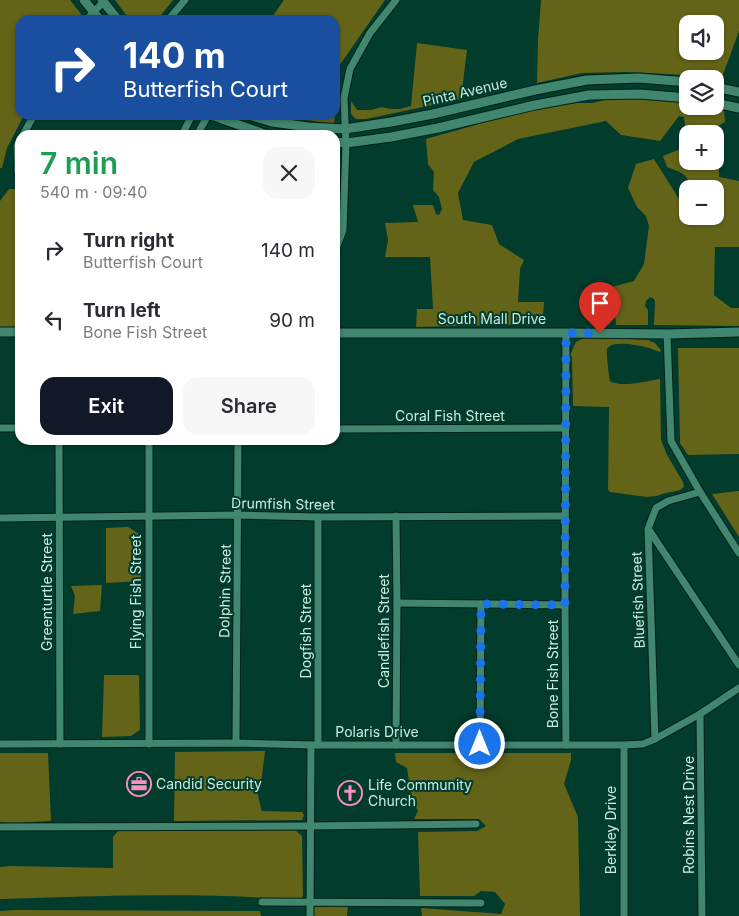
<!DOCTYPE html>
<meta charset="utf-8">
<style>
body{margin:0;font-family:Inter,sans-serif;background:#f7f7f7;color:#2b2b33;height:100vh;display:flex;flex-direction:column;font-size:19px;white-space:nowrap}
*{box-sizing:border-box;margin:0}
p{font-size:16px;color:#7c7c81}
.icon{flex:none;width:28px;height:28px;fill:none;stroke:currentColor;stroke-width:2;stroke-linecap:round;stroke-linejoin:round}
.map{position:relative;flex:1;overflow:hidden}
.side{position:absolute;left:15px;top:130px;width:325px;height:315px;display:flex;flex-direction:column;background:#fff;border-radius:15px;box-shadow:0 1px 4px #0004}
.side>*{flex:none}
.banner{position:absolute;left:15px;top:15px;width:325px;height:105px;border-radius:15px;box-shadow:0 1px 4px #0004;background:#1a4fa0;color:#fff;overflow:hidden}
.tools{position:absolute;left:679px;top:15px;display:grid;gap:10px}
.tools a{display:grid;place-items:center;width:45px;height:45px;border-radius:10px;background:#fff;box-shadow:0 1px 4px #0004;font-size:25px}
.pin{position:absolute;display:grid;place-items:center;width:42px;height:42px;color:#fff;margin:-51px -21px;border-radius:50% 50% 50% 0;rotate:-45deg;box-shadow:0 0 5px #0007}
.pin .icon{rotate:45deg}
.me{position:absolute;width:55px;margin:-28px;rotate:0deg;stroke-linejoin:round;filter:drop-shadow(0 0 4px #0008)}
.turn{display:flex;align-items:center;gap:18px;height:105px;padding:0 25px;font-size:22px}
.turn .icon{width:65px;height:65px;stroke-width:2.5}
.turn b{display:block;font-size:35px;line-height:42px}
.round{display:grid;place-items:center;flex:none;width:52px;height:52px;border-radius:15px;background:#f7f7f7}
.headline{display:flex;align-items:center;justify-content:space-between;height:85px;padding:0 25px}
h1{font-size:30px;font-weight:600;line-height:38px;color:#1e9e55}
.action{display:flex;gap:10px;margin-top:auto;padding:10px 25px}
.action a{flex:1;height:58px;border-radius:15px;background:#111827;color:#fff;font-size:20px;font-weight:600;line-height:58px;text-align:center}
.action a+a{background:#f7f7f7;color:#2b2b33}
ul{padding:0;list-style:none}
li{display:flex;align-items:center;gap:15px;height:70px;padding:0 25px}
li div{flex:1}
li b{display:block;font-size:19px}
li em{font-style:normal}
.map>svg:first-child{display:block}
.forest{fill:#636418;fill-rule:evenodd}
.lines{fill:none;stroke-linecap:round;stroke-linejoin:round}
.minor-casing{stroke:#002117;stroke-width:9}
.tertiary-casing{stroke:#002117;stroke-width:11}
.minor{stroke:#41866f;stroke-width:7}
.tertiary{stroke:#41866f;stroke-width:9}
.route{stroke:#1a73e8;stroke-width:9;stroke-dasharray:0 16.2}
.labels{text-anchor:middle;stroke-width:4;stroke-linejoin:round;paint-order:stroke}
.street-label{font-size:14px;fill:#cbede0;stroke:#013c2d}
.poi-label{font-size:14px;fill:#cbede0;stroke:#013c2d;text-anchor:start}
</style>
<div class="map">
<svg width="739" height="916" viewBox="0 0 739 916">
<rect width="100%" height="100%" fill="#013c2d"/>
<g class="forest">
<path d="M0,0H70L81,14L77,20H20V115H24L7,148L2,168H0Z"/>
<path d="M115,0H173L157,20H130Z"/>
<path d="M284,0H385L339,66L335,113V20H270Z"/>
<path d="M541,0H739V31L720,83L715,82V79H701L685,75L626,72L582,73L537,83L538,40ZM688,24H715V51H688Z"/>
<path d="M417,43L467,50L461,99L366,119H356L351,114V101L357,110H371L382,107L390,109H400L411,106Z"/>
<path d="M609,99H671L687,104L688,106H703L724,110L725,122L718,126L719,177L739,181V247H715L714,295L731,308H739V326L654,325L655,302L654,299L650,297L646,301L645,306L648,310V325H616L615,312L603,308L590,306L587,297L593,292L634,281L644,264L649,226L646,216L637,207L628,188L636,164L654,159L686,210L687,211L688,216H715V189H690C688,172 681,173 667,167L663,156L678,150L686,134L684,117L679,116L660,141L621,135L606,121L518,139L474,162L458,193L463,220L492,225L499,244L524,260L520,269L518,302H544L543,317L538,324L416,327L417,309H433L430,257H385L388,240L385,223L418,222L413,205H433L436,214L439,215L442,209L439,197L433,190L434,172L428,164L426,139L525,111L575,103H592ZM688,134H715V161H688Z"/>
<path d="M271,115H335L334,124Z"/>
<path d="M9,189H18L20,191V242H17L15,327H0V201Z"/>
<path d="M586,337L648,340L655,343L661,350L660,352C655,351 651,348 645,347C637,345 612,340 607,349C606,352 609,376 610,381C621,388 647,381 660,379L661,440L667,455L683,482L684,487L680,490L662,494L657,496L647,497L610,492L608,490L609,407L573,406L572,357L570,355L576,342Z"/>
<path d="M678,348H739V454L688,455L680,443Z"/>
<path d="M739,491V537L712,494Z"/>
<path d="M128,527L139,534L141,581L106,583V528Z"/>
<path d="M102,585L100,611L73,614L75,596L71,586Z"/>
<path d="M104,675H139L140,730L131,736L102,737Z"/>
<path d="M265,751L261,784L257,791L261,808L262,811L302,812L304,815L302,820L174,821L175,752Z"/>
<path d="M0,753H48L51,821L13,823L0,822Z"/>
<path d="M395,753H571V760L564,784L578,817L580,916H422L421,908L501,914L505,904L495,892L481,891L474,896H420L418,832L477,831L486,826L479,819H414L418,811L412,800L407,768L396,762Z"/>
<path d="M295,830L302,836L303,896L299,900C199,892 100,896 0,899V867L10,866L113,868V837L118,831Z"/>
<path d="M348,906L347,916H314V907Z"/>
<path d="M15,910L260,911L261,916H0V911Z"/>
</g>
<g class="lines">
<defs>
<g id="minor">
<path d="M87,20L93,12L104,2"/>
<path d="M168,20L185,0"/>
<path d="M23,135L34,115"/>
<path d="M182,135L192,115"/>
<path d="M197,135L208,115"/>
<path d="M18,173L17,146L20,140"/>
<path d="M337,246L343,230L346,143L344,98L350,69L370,33L396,0"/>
<path d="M667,334L671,441L700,492L739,553"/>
<path d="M0,428H20"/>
<path d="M335,429L566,428"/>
<path d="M59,440L60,744"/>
<path d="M149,440V744"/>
<path d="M318,517V745"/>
<path d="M0,518L238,515L318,517L565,516"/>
<path d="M649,530L739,665"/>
<path d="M397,603L565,605"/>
<path d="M700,714L702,916"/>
<path d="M655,739L648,529L656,508L668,501L700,492"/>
<path d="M236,743L238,440"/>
<path d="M0,744L236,743L311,745H624L643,744L655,739L700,714L739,688"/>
<path d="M396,745L397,603L396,516"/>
<path d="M480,745L481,604"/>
<path d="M566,745L565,605L566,333"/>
<path d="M0,827L310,826L476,824"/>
<path d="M262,902L481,903"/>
<path d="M310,916L311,745"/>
<path d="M624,916V745"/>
</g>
<g id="tertiary">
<path d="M84,0L100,20"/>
<path d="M102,0L118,20"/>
<path d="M715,87L739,92"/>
<path d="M715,103L739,108"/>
<path d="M211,115L267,135"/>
<path d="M249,115L272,122L309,127L345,129L391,122L433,114L535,90L587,80L639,78L688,82"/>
<path d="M335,142L346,143L391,137L438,128L535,105L589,95L640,94L688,98"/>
<path d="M0,332H20"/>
<path d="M335,333H566L667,334L739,332"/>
</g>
</defs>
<use href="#minor" class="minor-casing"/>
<use href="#tertiary" class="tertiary-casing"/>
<use href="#minor" class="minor"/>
<use href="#tertiary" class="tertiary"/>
</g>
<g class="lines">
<path class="route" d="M480,744L481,604L565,605L566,333H600"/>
</g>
<defs>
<symbol id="office-ring" viewBox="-11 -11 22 22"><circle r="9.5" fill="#013c2d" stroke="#fb8fc5" stroke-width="1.5"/><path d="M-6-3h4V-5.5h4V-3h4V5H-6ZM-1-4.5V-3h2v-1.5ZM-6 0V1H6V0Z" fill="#fb8fc5"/></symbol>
<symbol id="church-ring" viewBox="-11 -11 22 22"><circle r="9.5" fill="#013c2d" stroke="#fb8fc5" stroke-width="1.5"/><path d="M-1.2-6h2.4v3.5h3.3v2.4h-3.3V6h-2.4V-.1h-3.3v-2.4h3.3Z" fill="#fb8fc5"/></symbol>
</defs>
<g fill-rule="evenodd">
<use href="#office-ring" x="125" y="770" width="28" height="28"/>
<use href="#church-ring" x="336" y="779" width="28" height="28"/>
</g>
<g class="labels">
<g class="street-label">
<text transform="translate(465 92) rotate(-13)" y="5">Pinta Avenue</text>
<text x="492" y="324">South Mall Drive</text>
<text x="450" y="421">Coral Fish Street</text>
<text transform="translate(283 504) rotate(1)" y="5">Drumfish Street</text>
<text transform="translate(225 591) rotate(-89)" y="5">Dolphin Street</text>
<text transform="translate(47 592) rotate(-90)" y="5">Greenturtle Street</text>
<text transform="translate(136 592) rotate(-90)" y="5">Flying Fish Street</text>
<text transform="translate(638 600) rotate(-92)" y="5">Bluefish Street</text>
<text transform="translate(306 631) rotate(-90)" y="5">Dogfish Street</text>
<text transform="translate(384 631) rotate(-90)" y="5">Candlefish Street</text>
<text transform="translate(553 674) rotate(-90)" y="5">Bone Fish Street</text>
<text x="377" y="737">Polaris Drive</text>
<text transform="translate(689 815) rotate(-90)" y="5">Robins Nest Drive</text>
<text transform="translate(611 830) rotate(-90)" y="5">Berkley Drive</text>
</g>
<g class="poi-label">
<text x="156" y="789">Candid Security</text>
<text x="368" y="790">Life Community<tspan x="368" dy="16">Church</tspan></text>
</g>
</g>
</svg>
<div class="tools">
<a><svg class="icon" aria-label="sound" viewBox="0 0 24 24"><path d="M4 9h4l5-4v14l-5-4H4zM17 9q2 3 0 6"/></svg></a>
<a><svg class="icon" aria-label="layers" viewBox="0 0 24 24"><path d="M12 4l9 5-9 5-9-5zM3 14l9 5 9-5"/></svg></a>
<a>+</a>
<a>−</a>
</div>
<div class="pin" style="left:600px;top:333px;background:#d93025"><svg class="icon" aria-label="arrive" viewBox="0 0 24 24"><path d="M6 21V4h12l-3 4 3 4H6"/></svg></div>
<svg class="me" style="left:480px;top:744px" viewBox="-20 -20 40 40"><circle r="17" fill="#1a73e8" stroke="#fff" stroke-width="3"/><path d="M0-11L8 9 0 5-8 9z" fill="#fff"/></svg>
<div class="banner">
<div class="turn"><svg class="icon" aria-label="right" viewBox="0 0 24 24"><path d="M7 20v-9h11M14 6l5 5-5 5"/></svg><div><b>140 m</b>Butterfish Court</div></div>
</div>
<section class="side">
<div class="headline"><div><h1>7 min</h1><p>540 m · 09:40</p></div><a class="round"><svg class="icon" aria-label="close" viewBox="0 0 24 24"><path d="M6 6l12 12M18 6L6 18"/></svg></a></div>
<ul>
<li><svg class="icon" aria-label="right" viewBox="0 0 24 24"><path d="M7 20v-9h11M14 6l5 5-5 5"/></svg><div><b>Turn right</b><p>Butterfish Court</p></div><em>140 m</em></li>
<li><svg class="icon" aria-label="left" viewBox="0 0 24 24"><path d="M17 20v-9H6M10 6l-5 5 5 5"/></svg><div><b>Turn left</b><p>Bone Fish Street</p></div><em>90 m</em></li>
</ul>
<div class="action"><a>Exit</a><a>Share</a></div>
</section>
</div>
